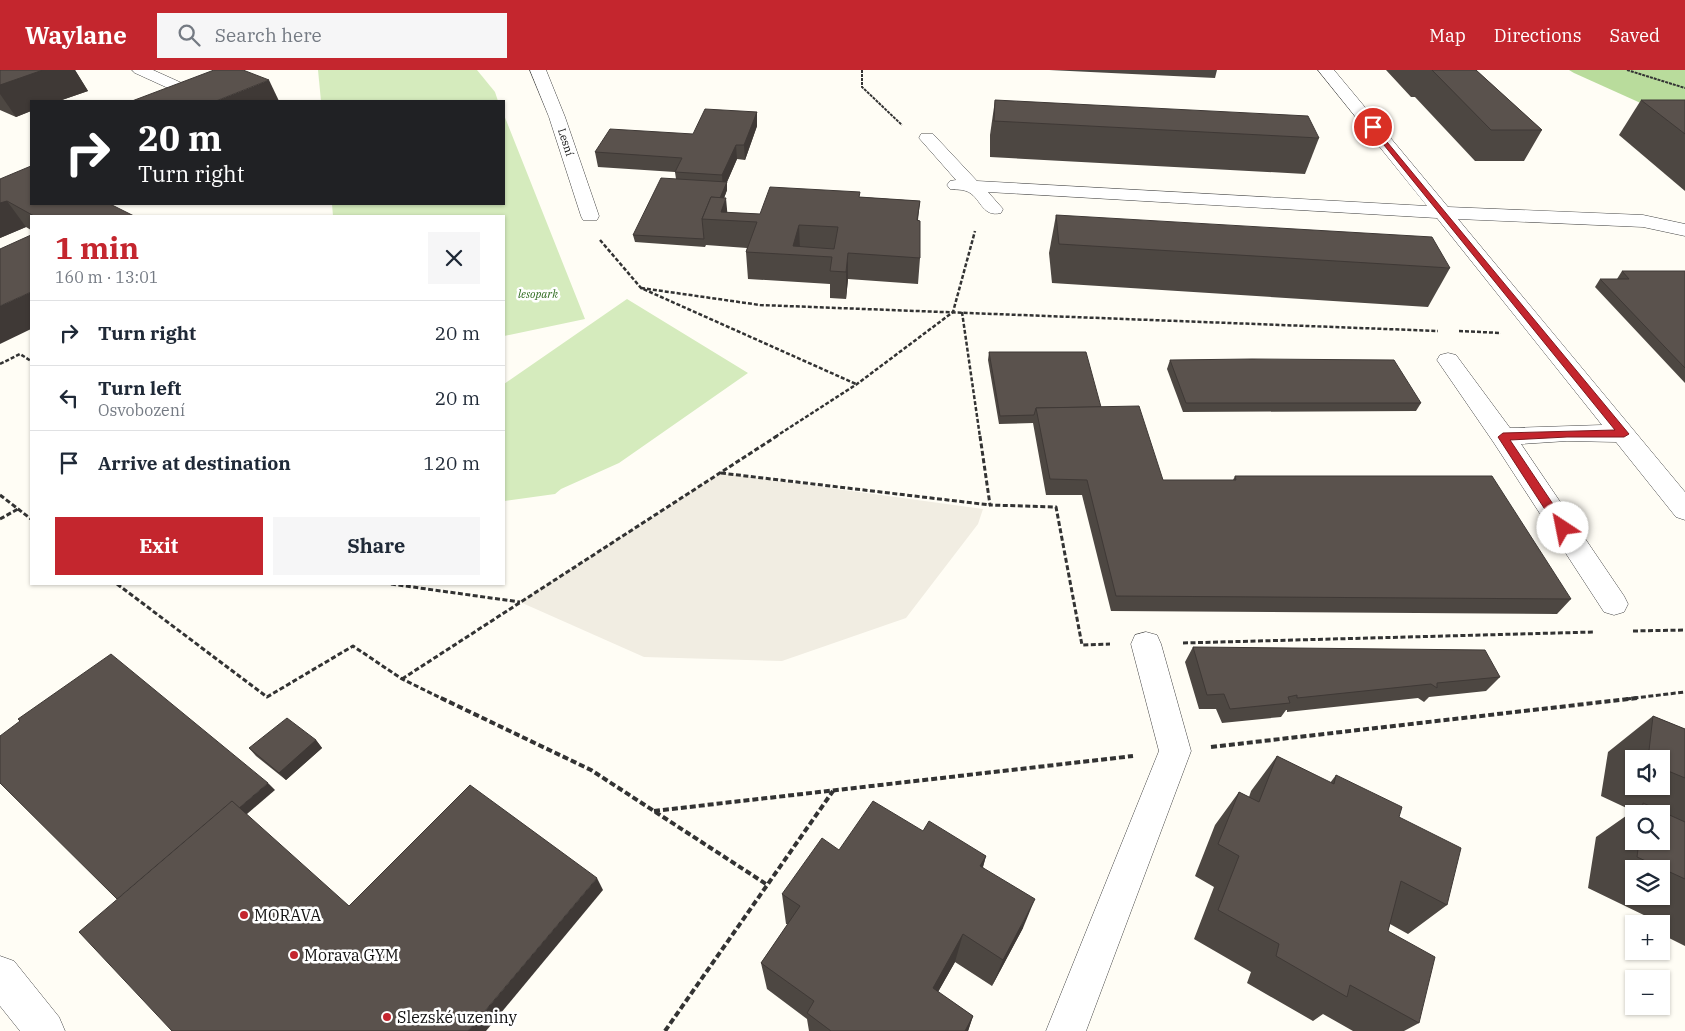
<!DOCTYPE html>
<meta charset="utf-8">
<style>
body{margin:0;font-family:"IBM Plex Serif",serif;background:#f6f6f7;color:#1f2937;height:100vh;display:flex;flex-direction:column;font-size:19px;white-space:nowrap}
*{box-sizing:border-box;margin:0}
p{font-size:16px;color:#747a83}
.icon{flex:none;width:28px;height:28px;fill:none;stroke:currentColor;stroke-width:2;stroke-linecap:round;stroke-linejoin:round}
.map{position:relative;flex:1;overflow:hidden}
.drawer{position:absolute;left:30px;top:145px;width:475px;height:370px;display:flex;flex-direction:column;background:#fff;border-radius:0px;box-shadow:0 1px 4px #0004}
.drawer>*{flex:none}
.top-card{position:absolute;left:30px;top:30px;width:475px;height:105px;border-radius:0px;box-shadow:0 1px 4px #0004;background:#202124;color:#fff;overflow:hidden}
.fabs{position:absolute;left:1625px;top:680px;display:grid;gap:10px}
.fabs a{display:grid;place-items:center;width:45px;height:45px;border-radius:0px;background:#fff;box-shadow:0 1px 4px #0004;font-size:25px}
.pin{position:absolute;display:grid;place-items:center;width:42px;height:42px;color:#fff;margin:-21px;border:2px solid #fff;border-radius:50%;box-shadow:0 1px 5px #0007}
.me{position:absolute;width:55px;margin:-28px;rotate:326deg;stroke-linejoin:round;filter:drop-shadow(0 0 4px #0008)}
.turn{display:flex;align-items:center;gap:18px;height:105px;padding:0 25px;font-size:22px}
.turn .icon{width:65px;height:65px;stroke-width:2.5}
.turn b{display:block;font-size:35px;line-height:42px}
.round{display:grid;place-items:center;flex:none;width:52px;height:52px;border-radius:0px;background:#f6f6f7}
.headline{display:flex;align-items:center;justify-content:space-between;height:85px;padding:0 25px}
h1{font-size:30px;font-weight:700;line-height:38px;color:#c4262e}
.action{display:flex;gap:10px;margin-top:auto;padding:10px 25px}
.action a{flex:1;height:58px;border-radius:0px;background:#c4262e;color:#fff;font-size:20px;font-weight:700;line-height:58px;text-align:center}
.action a+a{background:#f6f6f7;color:#1f2937}
ul{padding:0;list-style:none}
li{display:flex;align-items:center;gap:15px;height:65px;padding:0 25px;border-top:1px solid #e0e1e3}
li div{flex:1}
li b{display:block;font-size:19px}
li em{font-style:normal}
header{display:flex;align-items:center;gap:30px;box-sizing:border-box;height:70px;padding:0 25px;background:#c4262e;color:#fff}
header strong{font-size:24px}
nav{display:flex;gap:28px;margin-inline-start:auto;font-size:18px}
.search{width:350px;height:45px;background:#f6f6f7;display:flex;align-items:center;gap:12px;box-sizing:border-box;padding:0 18px;border-radius:0px;color:#747a83;font-size:19px}
.map>svg:first-child{display:block}
.green{fill:#d5ebbd}
.forest{fill:#b9dc9c}
.plaza{fill:#f1ede2}
.lines{fill:none;stroke-linecap:round;stroke-linejoin:round}
.minor-casing{stroke:#444;stroke-width:1}
.path-far3{stroke:#333;stroke-width:2;stroke-dasharray:3 1;stroke-linecap:butt}
.path-far2{stroke:#333;stroke-width:2.5;stroke-dasharray:4 2;stroke-linecap:butt}
.path-far1{stroke:#333;stroke-width:3;stroke-dasharray:5 2.5;stroke-linecap:butt}
.path{stroke:#333;stroke-width:4;stroke-dasharray:6 3;stroke-linecap:butt}
.minor{fill:#fff;fill-rule:evenodd}
.wall{fill:#4d4742;fill-rule:evenodd}
.shaded-wall{fill:#3f3936}
.building{fill:#5a524d;stroke:#3f3936;fill-rule:evenodd}
.route{fill:#c4262e;stroke:#7f191e}
.poi-dot{fill:#c4262e;stroke:#fff;stroke-width:2}
.labels{text-anchor:middle;stroke-width:5;stroke-linejoin:round;paint-order:stroke}
.far-street-label{font-size:11px;fill:#111;stroke:#fff}
.far-park-label{font-size:11px;font-style:italic;fill:#2f6b1f;stroke:#fff}
.near-poi-label{font-size:16px;fill:#111;stroke:#fff;text-anchor:start}
</style>
<header>
<strong>Waylane</strong>
<div class="search"><svg class="icon" aria-label="search" viewBox="0 0 24 24"><circle cx="10" cy="10" r="6"/><path d="M15 15l6 6"/></svg>Search here</div>
<nav><a>Map</a><a>Directions</a><a>Saved</a></nav>
</header>
<div class="map">
<svg width="1685" height="961" viewBox="0 0 1685 961">
<rect width="100%" height="100%" fill="#fffdf5"/>
<g class="green">
<path d="M318,0H477L495,22L498,31H321Z"/>
<path d="M504,45L585,249L504,266V146H333L332,134H504Z"/>
<path d="M627,229L748,303L619,393L561,419L555,424L504,431V314Z"/>
</g>
<path class="forest" d="M1569,0H1685V53L1574,3Z"/>
<path class="plaza" d="M721,403L983,439L978,454L906,548L782,591L644,587L520,532Z"/>
<g class="lines">
<defs>
<g id="minor">
<path d="M132,0H153L204,23L206,26L204,29H192L135,3Z"/>
<path d="M530,0H546L565,47L599,146L597,150H583L581,146L549,47Z"/>
<path d="M1318,0H1334L1448,137L1643,145L1685,154V166L1643,157L1458,149L1685,422V450L1676,447L1616,372L1567,371L1521,374L1624,526L1628,534L1624,542L1614,545L1604,542L1494,373L1437,290L1440,285L1448,283L1456,285L1510,358L1602,355L1437,148L988,122L1003,139L1001,143C981,148 981,126 966,121C961,119 955,120 950,119L947,115L950,111L956,110L919,68L921,64H933L977,111L1427,136Z"/>
<path d="M1146,562L1157,565L1161,574L1191,681L1086,961H1046L1159,681L1131,574L1135,565Z"/>
<path d="M0,886L14,891L59,947L65,961H20L0,936Z"/>
</g>
</defs>
<use href="#minor" class="minor-casing"/>
<g class="path-far3">
<path d="M862,0V17L902,55"/>
<path d="M1627,0L1685,18"/>
</g>
<g class="path-far2">
<path d="M600,170L641,218L856,314"/>
<path d="M641,218L760,235L1438,261"/>
<path d="M962,242L980,367"/>
<path d="M1459,261L1501,263"/>
<path d="M0,294L20,284L31,291"/>
<path d="M775,367L857,314L953,242L975,161"/>
</g>
<g class="path-far1">
<path d="M980,366L990,435L1056,437L1082,575L1110,574"/>
<path d="M721,403L990,435"/>
<path d="M0,425L31,449"/>
<path d="M0,449L18,439"/>
<path d="M117,514L267,627L353,576L402,609L443,629"/>
<path d="M391,514L520,532"/>
<path d="M1633,561L1685,560"/>
<path d="M1183,573L1594,562"/>
<path d="M402,609L777,366"/>
<path d="M1626,629L1685,622"/>
</g>
<g class="path">
<path d="M441,628L591,700L766,814"/>
<path d="M1211,677L1637,628"/>
<path d="M654,741L1133,686"/>
<path d="M665,961L833,721"/>
</g>
<use href="#minor" class="minor"/>
</g>
<g class="wall">
<path d="M0,0H75L88,21L59,31H31V41L16,47L0,40Z"/>
<path d="M1049,0H1217L1215,8Z"/>
<path d="M1386,0H1476L1542,60L1524,91H1475L1415,27H1411Z"/>
<path d="M995,30L1319,68L1305,104L990,87V65Z"/>
<path d="M1641,30H1685V121L1619,65Z"/>
<path d="M757,42V56L745,90L737,89L727,112V120L724,128L727,143L760,144L860,127L920,131L918,150L920,188L918,214L848,209L846,229L830,228V214L748,209L746,182L747,178L706,175L705,177L635,172L633,165L676,109L675,102L598,97L595,82L693,64Z"/>
<path d="M0,109L134,146H31V160L26,157L0,168Z"/>
<path d="M1056,145L1450,198L1428,237L1052,213L1049,183Z"/>
<path d="M1622,201H1685V313L1595,217L1600,209H1617Z"/>
<path d="M989,282L1101,337L1163,410H1233L1235,406L1571,529L1557,544L1111,541L1082,425H1046L1033,353L999,354L988,290Z"/>
<path d="M1170,290L1421,333L1416,341L1183,342L1167,299Z"/>
<path d="M1193,577L1500,607L1486,621L1429,627L1424,632L1418,628L1287,642V640H1286L1281,647L1222,653L1216,639H1199L1185,592Z"/>
<path d="M1653,646L1685,659V876L1661,864V854H1652V849L1588,818L1596,767L1633,741L1601,726L1608,682ZM1634,689H1661V716H1634ZM1634,744H1661V771H1634ZM1634,799H1661V826H1634Z"/>
<path d="M316,670L322,678L286,710L256,686L249,678Z"/>
<path d="M1277,686L1330,713L1336,705L1399,747L1447,835L1408,864L1390,854L1388,861L1419,953L1404,961H1353L1323,944L1313,951L1247,913L1251,902L1194,869L1214,817L1195,806L1215,755L1239,722L1249,727L1251,721Z"/>
<path d="M923,761L986,786L983,797L1023,858L992,916L955,892L938,922L973,946L968,961H809L807,949L767,919L761,893L788,854H786L782,824L839,780Z"/>
</g>
<g class="shaded-wall">
<path d="M43,0H75L88,21L59,31H31V41L16,47L0,24V15Z"/>
<path d="M269,10L279,31H216Z"/>
<path d="M757,42V56L745,90L744,75Z"/>
<path d="M736,75L737,89L727,112V120L716,150L712,149L723,120L722,105Z"/>
<path d="M726,128L728,150L721,142Z"/>
<path d="M7,131L26,157L0,168V133Z"/>
<path d="M799,155L800,181L793,176Z"/>
<path d="M848,183V209L846,229V202Z"/>
<path d="M31,222V259L0,274V236Z"/>
<path d="M316,670L322,678L286,710L279,703Z"/>
<path d="M268,713L275,720L133,842L124,836Z"/>
<path d="M986,786L977,817L980,796Z"/>
<path d="M597,808L603,820L486,961H468Z"/>
<path d="M1035,829L1023,858L992,916L1003,890Z"/>
<path d="M963,864L955,892L926,943L933,918Z"/>
<path d="M973,946L968,961H965Z"/>
</g>
<g class="building">
<path d="M0,0H43L0,15Z"/>
<path d="M214,0H243L269,10L216,31H132Z"/>
<path d="M1432,0H1476L1542,60H1491Z"/>
<path d="M995,30L1308,46L1319,68L994,51Z"/>
<path d="M1641,30H1685V64Z"/>
<path d="M705,39L757,42L744,75H736L722,105L675,102L682,88L595,82L610,59L693,64Z"/>
<path d="M31,96V134H110L134,146H34L7,131L0,133V109Z"/>
<path d="M661,108L727,112L720,128L711,127L702,149L704,169L633,165Z"/>
<path d="M770,117L860,122L859,127L920,131L917,150L920,151V188L848,183L846,202L830,201L832,187L746,182L757,152L702,149L711,127L726,128L721,142L760,144ZM799,155L838,157L834,179L793,176Z"/>
<path d="M1056,145L1432,167L1450,198L1059,174Z"/>
<path d="M31,165V222L0,236V179Z"/>
<path d="M1622,201H1685V298L1600,209H1629Z"/>
<path d="M989,282H1086L1101,337L1036,338L1034,345L1000,346Z"/>
<path d="M1252,289L1394,290L1421,333H1186L1170,290Z"/>
<path d="M1139,336L1163,410H1236L1235,406H1492L1571,529L1116,526L1087,410L1050,409L1036,338Z"/>
<path d="M1193,577L1485,580L1500,607L1437,613V618L1431,614L1297,628V625L1288,627L1290,633L1230,639L1224,624L1207,625Z"/>
<path d="M111,584L268,713L239,738L232,731L117,829L0,713V666L20,651L18,649Z"/>
<path d="M1653,646L1685,659V708L1661,698V689H1648Z"/>
<path d="M287,648L316,670L279,703L249,678Z"/>
<path d="M1277,686L1334,714L1336,705L1402,737L1399,747L1461,778L1447,835L1401,811L1388,861L1435,887L1419,953L1350,915L1347,927L1276,886L1279,874L1218,840L1239,786L1218,774L1239,722L1259,732Z"/>
<path d="M470,715L597,808L468,961H172L79,862L232,731L349,836Z"/>
<path d="M873,731L923,761L929,751L986,786L980,796L1035,829L1003,890L963,864L933,918L973,946L965,961H831L807,943L814,931L761,893L800,836L782,824L822,768L839,780Z"/>
<path d="M1643,733L1685,752V809L1637,787L1639,771H1661V744H1642Z"/>
</g>
<path class="route" d="M1373,55L1629,364L1624,367H1567L1510,370L1567,455V461H1559L1498,367L1503,363L1615,360L1371,59Z"/>
<g class="poi-dot">
<circle cx="244" cy="845" r="5"/>
<circle cx="294" cy="885" r="5"/>
<circle cx="387" cy="947" r="5"/>
</g>
<g class="labels">
<g class="far-street-label">
<text transform="translate(566 72) rotate(72)" y="4">Lesní</text>
</g>
<g class="far-park-label">
<text x="538" y="228">lesopark</text>
</g>
<g class="near-poi-label">
<text x="254" y="851">MORAVA</text>
<text x="304" y="891">Morava GYM</text>
<text x="397" y="953">Slezské uzeniny</text>
</g>
</g>
</svg>
<div class="fabs">
<a><svg class="icon" aria-label="sound" viewBox="0 0 24 24"><path d="M4 9h4l5-4v14l-5-4H4zM17 9q2 3 0 6"/></svg></a>
<a><svg class="icon" aria-label="search" viewBox="0 0 24 24"><circle cx="10" cy="10" r="6"/><path d="M15 15l6 6"/></svg></a>
<a><svg class="icon" aria-label="layers" viewBox="0 0 24 24"><path d="M12 4l9 5-9 5-9-5zM3 14l9 5 9-5"/></svg></a>
<a>+</a>
<a>−</a>
</div>
<div class="pin" style="left:1373px;top:57px;background:#d93025"><svg class="icon" aria-label="arrive" viewBox="0 0 24 24"><path d="M6 21V4h12l-3 4 3 4H6"/></svg></div>
<svg class="me" style="left:1563px;top:458px" viewBox="-20 -20 40 40"><circle r="19" fill="#fff"/><path d="M0-13L10 11 0 6-10 11z" fill="#c4262e"/></svg>
<div class="top-card">
<div class="turn"><svg class="icon" aria-label="right" viewBox="0 0 24 24"><path d="M7 20v-9h11M14 6l5 5-5 5"/></svg><div><b>20 m</b>Turn right</div></div>
</div>
<section class="drawer">
<div class="headline"><div><h1>1 min</h1><p>160 m · 13:01</p></div><a class="round"><svg class="icon" aria-label="close" viewBox="0 0 24 24"><path d="M6 6l12 12M18 6L6 18"/></svg></a></div>
<ul>
<li><svg class="icon" aria-label="right" viewBox="0 0 24 24"><path d="M7 20v-9h11M14 6l5 5-5 5"/></svg><div><b>Turn right</b></div><em>20 m</em></li>
<li><svg class="icon" aria-label="left" viewBox="0 0 24 24"><path d="M17 20v-9H6M10 6l-5 5 5 5"/></svg><div><b>Turn left</b><p>Osvobození</p></div><em>20 m</em></li>
<li><svg class="icon" aria-label="arrive" viewBox="0 0 24 24"><path d="M6 21V4h12l-3 4 3 4H6"/></svg><div><b>Arrive at destination</b></div><em>120 m</em></li>
</ul>
<div class="action"><a>Exit</a><a>Share</a></div>
</section>
</div>
